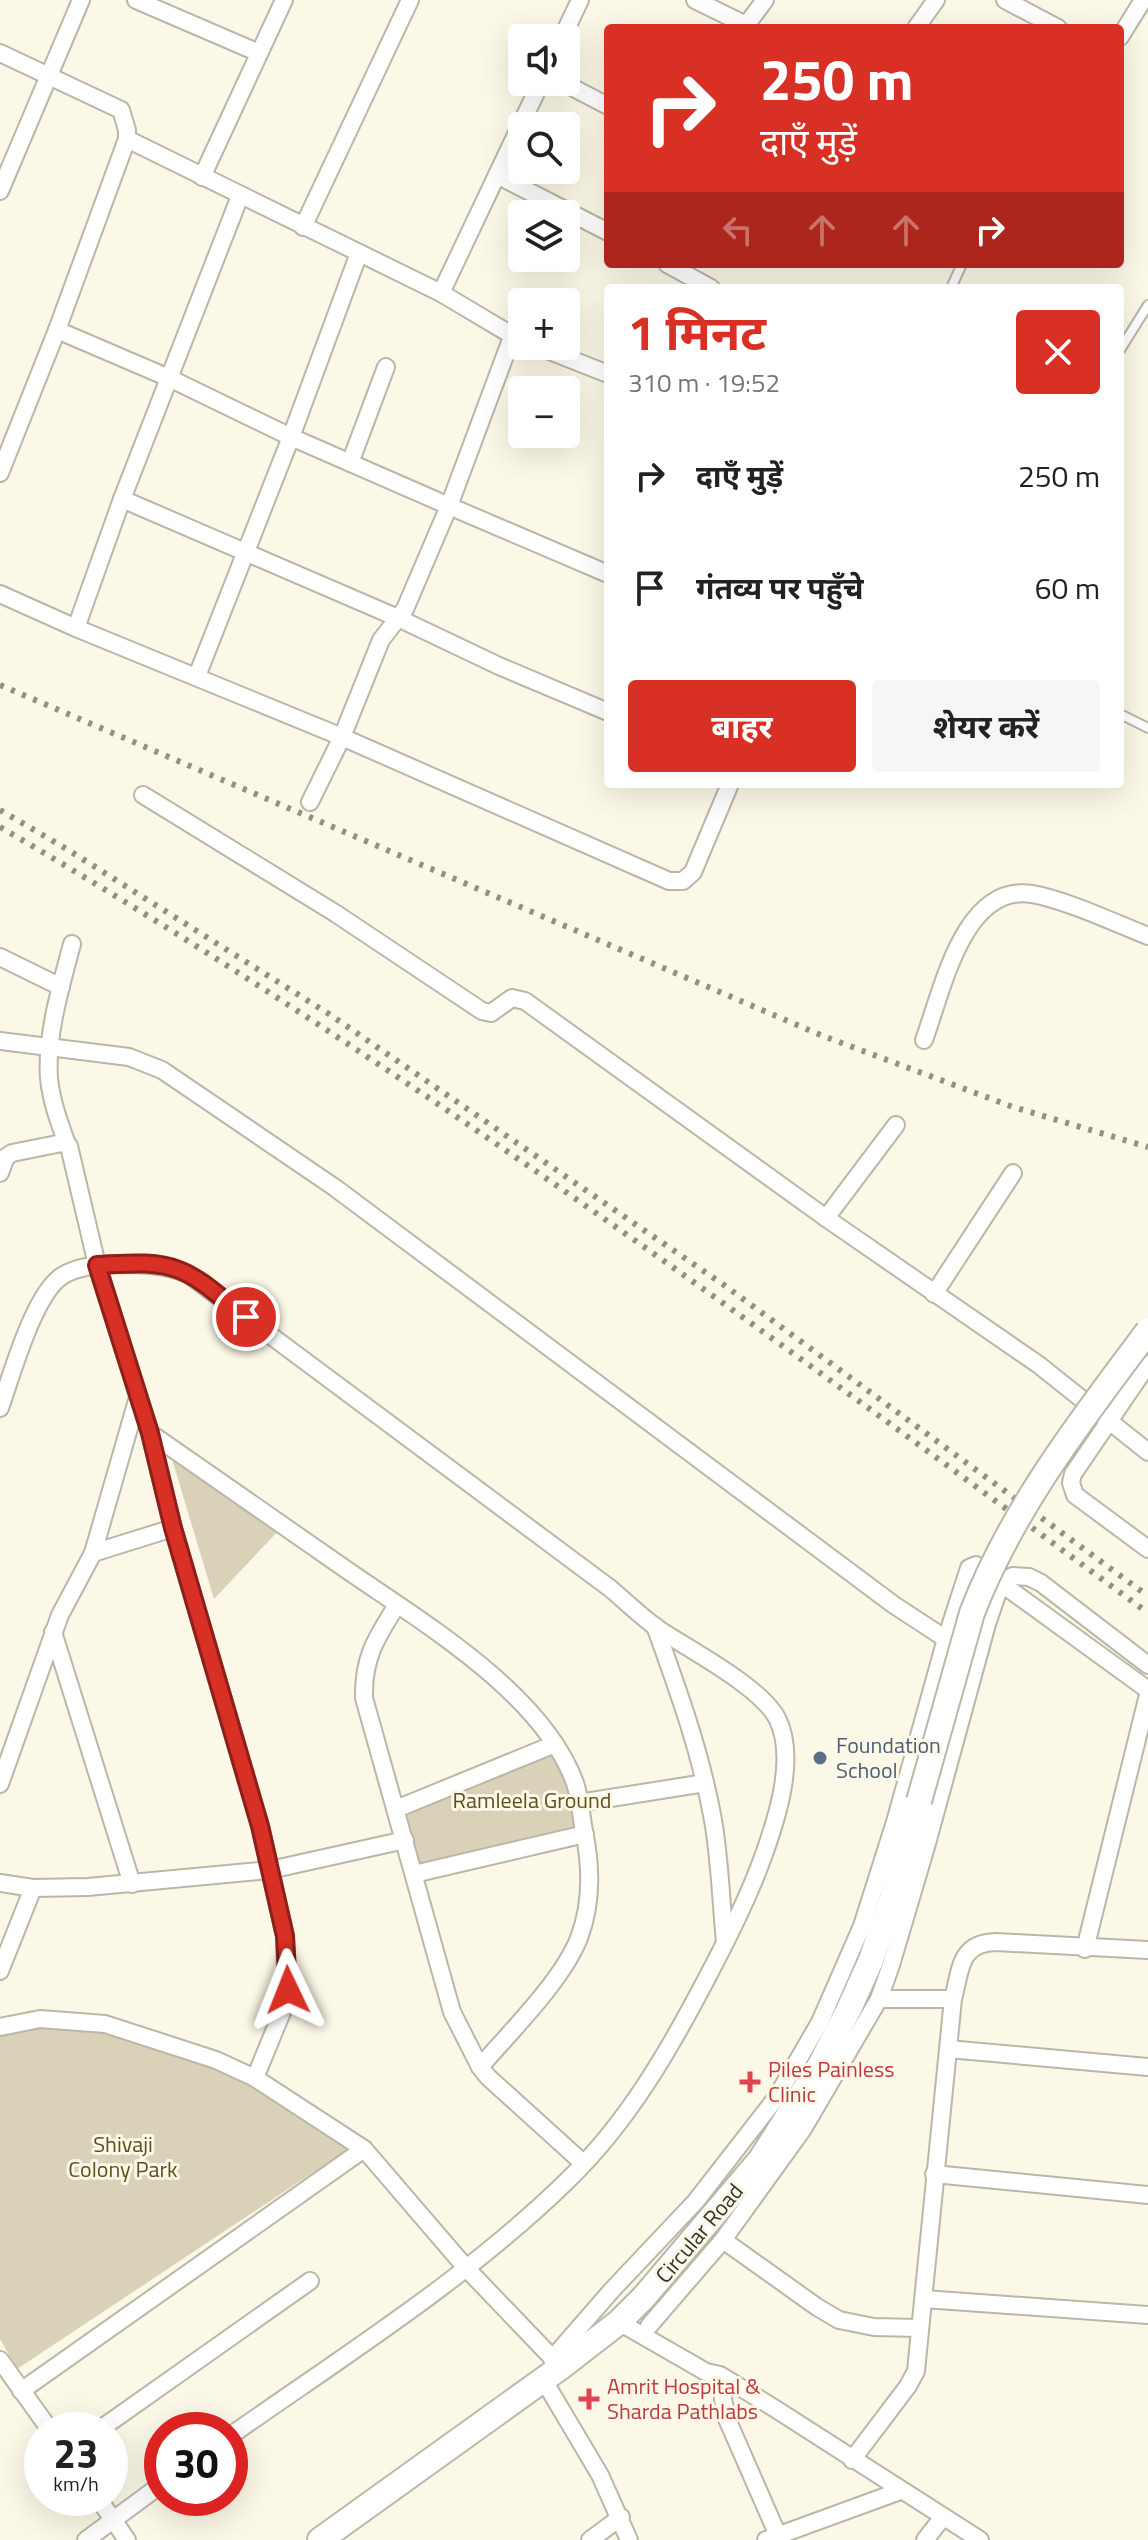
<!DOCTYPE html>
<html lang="hi">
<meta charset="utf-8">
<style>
body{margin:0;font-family:"Titillium Web","Noto Sans Devanagari",sans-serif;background:#f6f6f6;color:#222;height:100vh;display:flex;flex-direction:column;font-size:30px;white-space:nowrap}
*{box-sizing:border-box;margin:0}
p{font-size:26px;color:#767676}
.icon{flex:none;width:44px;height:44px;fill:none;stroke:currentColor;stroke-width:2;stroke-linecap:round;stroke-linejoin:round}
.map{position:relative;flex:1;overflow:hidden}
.details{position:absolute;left:604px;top:284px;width:520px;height:504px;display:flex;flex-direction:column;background:#fff;border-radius:8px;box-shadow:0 8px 32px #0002}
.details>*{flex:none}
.guide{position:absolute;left:604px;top:24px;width:520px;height:244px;border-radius:8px;box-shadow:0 8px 32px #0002;background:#d93025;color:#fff;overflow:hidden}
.buttons{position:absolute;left:508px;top:24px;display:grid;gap:16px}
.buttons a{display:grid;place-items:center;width:72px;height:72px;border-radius:8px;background:#fff;box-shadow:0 8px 32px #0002;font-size:40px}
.speed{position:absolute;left:24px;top:2412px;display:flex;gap:16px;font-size:40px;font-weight:700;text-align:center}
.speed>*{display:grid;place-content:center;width:104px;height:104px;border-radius:50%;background:#fff;box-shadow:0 8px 32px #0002;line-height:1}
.speed small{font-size:20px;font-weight:400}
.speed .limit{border:12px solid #d22;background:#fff;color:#111}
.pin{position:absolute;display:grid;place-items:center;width:68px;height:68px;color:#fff;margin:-34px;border:4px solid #fff;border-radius:50%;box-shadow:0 2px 8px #0007}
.me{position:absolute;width:88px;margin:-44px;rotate:358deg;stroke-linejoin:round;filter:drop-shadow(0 0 6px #0008)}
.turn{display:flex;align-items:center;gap:28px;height:168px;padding:0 24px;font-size:36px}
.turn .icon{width:104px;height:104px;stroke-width:2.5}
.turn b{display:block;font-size:56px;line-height:68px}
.lanes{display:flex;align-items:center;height:76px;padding:0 24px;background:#0003;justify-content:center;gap:40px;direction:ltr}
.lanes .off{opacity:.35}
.round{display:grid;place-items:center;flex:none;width:84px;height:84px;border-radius:8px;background:#f6f6f6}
.summary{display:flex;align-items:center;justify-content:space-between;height:136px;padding:0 24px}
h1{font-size:48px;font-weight:700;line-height:60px;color:#d93025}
.button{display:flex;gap:16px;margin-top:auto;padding:16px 24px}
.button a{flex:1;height:92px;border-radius:8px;background:#d93025;color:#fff;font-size:32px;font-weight:700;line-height:92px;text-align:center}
.button a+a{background:#f6f6f6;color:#222}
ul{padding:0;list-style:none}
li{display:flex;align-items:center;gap:24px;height:112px;padding:0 24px}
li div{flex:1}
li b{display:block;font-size:30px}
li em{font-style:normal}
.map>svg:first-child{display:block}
.green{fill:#d9d1b8}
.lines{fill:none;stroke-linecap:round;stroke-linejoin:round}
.service-casing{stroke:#bbb6a7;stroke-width:12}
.minor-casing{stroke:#bbb6a7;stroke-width:20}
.secondary-casing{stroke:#bbb6a7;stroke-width:28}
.service{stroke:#fff;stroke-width:8}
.minor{stroke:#fff;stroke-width:16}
.secondary{stroke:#fff;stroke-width:24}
.rail{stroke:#928f84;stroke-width:6;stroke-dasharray:4 8;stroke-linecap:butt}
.secondary-bridge-casing{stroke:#bbb6a7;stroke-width:28;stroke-linecap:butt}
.secondary-bridge{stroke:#fff;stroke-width:24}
.route-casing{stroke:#8d1f18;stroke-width:20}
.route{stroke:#d93025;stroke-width:14}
.service-dot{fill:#5c6f8a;stroke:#fcf8e7;stroke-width:3}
.health-dot{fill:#e0444e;stroke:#fcf8e7;stroke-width:3}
.labels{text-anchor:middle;stroke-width:6;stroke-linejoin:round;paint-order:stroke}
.service-label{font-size:22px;fill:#4e5e75;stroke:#fcf8e7;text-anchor:start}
.park-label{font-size:22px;fill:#5e4f19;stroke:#fcf8e7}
.health-label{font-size:22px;fill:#be3a42;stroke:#fcf8e7;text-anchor:start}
.street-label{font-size:22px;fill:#33312a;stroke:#fcf8e7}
</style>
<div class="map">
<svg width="1148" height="2540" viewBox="0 0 1148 2540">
<rect width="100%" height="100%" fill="#fcf8e7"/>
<g class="green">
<path d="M169,1449L280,1529L214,1599Z"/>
<path d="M554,1748L571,1785L579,1829L417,1868L401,1811Z"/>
<path d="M105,2024L245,2075L365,2138L17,2369L0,2339V2027Z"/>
</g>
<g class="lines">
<defs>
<g id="service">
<path d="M951,288L962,264"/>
<path d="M1120,350L1148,305"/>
<path d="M1120,714L1148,728"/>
</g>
<g id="minor">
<path d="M136,0L259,53"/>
<path d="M695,0L746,25"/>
<path d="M1005,0L1058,28"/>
<path d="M744,28L765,0"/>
<path d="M916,28L936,0"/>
<path d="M1120,37L1143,0"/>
<path d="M562,38L580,0"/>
<path d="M0,53L121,110L127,130V139L57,330L0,473"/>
<path d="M562,82L608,106"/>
<path d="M127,139L441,293L520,340"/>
<path d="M497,175L608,232"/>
<path d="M202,177L284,0"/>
<path d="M0,191L81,0"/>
<path d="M303,227L410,0"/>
<path d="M667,264L711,288"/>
<path d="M441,293L541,82"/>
<path d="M57,330L169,378L291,437L449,506L608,574"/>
<path d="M537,346L608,374"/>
<path d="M350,463L386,367"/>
<path d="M122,499L398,618L499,666L608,712"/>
<path d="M0,594L76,628L342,737L669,881H683L693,872L730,784"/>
<path d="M76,628L122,499L240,196"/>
<path d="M197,676L291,437L359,253"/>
<path d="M143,795L335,913L482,1011L491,1013L512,998L525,1001L826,1218L1039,1365L1148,1452"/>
<path d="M310,802L342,737L381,640L405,609L449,506L512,337"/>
<path d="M0,957L61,987"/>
<path d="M924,1040C942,992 963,883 1032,894C1066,900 1115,923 1148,936"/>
<path d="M0,1041L129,1057L162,1070L334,1187L894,1605L946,1639"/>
<path d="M67,1144C59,1122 51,1100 49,1078C46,1034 61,986 72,944"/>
<path d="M0,1173L6,1157L12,1153L62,1143L69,1146L97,1265L150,1433L173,1528L260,1826L285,1936L287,2000L255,2078"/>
<path d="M826,1218L896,1125"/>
<path d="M934,1294L1013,1173"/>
<path d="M1148,1364L1073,1474L1071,1483L1075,1495L1148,1549"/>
<path d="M0,1408C12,1374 34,1294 62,1276C78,1266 98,1265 116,1264C142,1264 164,1264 188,1274L611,1589C626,1602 641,1616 657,1628C688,1649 760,1686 777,1718C798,1759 775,1825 760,1865C746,1902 728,1938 709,1974C671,2047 630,2119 571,2177C471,2276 345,2355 230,2436"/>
<path d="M150,1433C214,1478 279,1523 344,1568C420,1621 542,1692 575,1783C580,1798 581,1815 584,1831C591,1865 592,1904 579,1938C562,1981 511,2031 480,2067"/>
<path d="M93,1553L173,1528"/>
<path d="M397,1605C376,1638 363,1658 364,1698L452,2012L480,2067L488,2077L583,2163"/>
<path d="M655,1626C678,1690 701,1753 713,1820C720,1860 721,1902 725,1942"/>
<path d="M53,1632L132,1884"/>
<path d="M0,1784L60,1615L93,1553L138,1397"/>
<path d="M579,1803L705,1783"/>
<path d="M396,1809L555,1744"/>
<path d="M414,1874L585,1834"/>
<path d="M0,1883L33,1888L88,1887L270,1870L405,1840"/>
<path d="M1085,1949L1148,1695"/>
<path d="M0,1971L33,1888"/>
<path d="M879,1999H953"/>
<path d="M0,2027L40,2019L105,2024L216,2060L255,2078L364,2149L467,2269L560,2366"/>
<path d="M948,2049L1148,2067"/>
<path d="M934,2174L1148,2195"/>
<path d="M723,2240L817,2307L839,2320L874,2327L920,2328"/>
<path d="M924,2299L1148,2315"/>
<path d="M619,2322L706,2372L720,2375L774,2408L980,2540"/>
<path d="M649,2326L723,2240L803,2129L879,1999L891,1965L926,1847L987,1624L1001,1583L1013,1576L1029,1577L1041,1583L1148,1665"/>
<path d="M552,2359L612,2290L696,2201L776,2098L820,2022L862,1926L895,1822L946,1639L969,1568L976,1565L1148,1690"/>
<path d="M0,2360L50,2430"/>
<path d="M724,2378L723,2399L727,2419L780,2540"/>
<path d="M543,2379L600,2475L629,2540"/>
<path d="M21,2391L364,2149"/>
<path d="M99,2430L310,2281"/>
<path d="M852,2460L908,2386L916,2371L953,1999C961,1969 959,1943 996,1942L1148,1950"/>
<path d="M98,2498L127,2540"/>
<path d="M86,2540L162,2484"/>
<path d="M590,2540L621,2517"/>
<path d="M766,2540L900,2491"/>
<path d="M925,2540L943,2517"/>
</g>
<path id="secondary" d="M320,2540L561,2367L619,2322L644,2297L761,2159L819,2067L849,2009L871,1960L892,1898L919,1801"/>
</defs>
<use href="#service" class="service-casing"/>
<use href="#minor" class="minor-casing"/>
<use href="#secondary" class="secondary-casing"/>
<use href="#service" class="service"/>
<use href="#minor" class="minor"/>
<use href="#secondary" class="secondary"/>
<g class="rail">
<path d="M0,685L823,1036L1013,1107L1148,1147"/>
<path d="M0,810L65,848L329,1014L724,1285L1148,1596"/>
<path d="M0,827C401,1061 775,1339 1148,1613"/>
</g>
<defs>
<path id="secondary-bridge" d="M919,1801L972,1613C1012,1509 1081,1420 1148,1331"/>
</defs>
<use href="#secondary-bridge" class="secondary-bridge-casing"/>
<use href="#secondary-bridge" class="secondary-bridge"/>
</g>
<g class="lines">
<defs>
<path id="route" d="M246,1317C225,1302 203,1279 179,1270C153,1260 124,1264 97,1265L150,1433L173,1528L260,1826L285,1936L288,1990"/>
</defs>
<use href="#route" class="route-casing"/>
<use href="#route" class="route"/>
</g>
<circle class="service-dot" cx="820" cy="1758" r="8"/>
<g class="health-dot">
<path d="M746 2070h8v8h8v8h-8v8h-8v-8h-8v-8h8z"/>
<path d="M585 2387h8v8h8v8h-8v8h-8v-8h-8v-8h8z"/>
</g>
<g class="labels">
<g class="service-label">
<text x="836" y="1753">Foundation<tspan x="836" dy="25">School</tspan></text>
</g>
<g class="park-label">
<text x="532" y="1808">Ramleela Ground</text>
<text x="123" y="2152">Shivaji<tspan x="123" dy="25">Colony Park</tspan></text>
</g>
<g class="health-label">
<text x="768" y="2077">Piles Painless<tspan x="768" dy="25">Clinic</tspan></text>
<text x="607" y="2394">Amrit Hospital &amp;<tspan x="607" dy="25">Sharda Pathlabs</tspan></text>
</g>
<g class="street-label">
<text transform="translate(699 2233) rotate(-50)" y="8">Circular Road</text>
</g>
</g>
</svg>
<div class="buttons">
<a><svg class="icon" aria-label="sound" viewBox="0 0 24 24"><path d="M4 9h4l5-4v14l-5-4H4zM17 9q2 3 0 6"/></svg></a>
<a><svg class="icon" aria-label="search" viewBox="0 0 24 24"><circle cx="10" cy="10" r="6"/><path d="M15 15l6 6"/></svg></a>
<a><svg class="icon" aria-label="layers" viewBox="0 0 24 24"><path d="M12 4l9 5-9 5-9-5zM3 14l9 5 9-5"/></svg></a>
<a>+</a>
<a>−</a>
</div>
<div class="speed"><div>23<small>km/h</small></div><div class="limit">30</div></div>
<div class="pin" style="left:246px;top:1317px;background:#d93025"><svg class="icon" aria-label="arrive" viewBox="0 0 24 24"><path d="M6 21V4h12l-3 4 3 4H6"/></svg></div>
<svg class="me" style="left:288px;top:1990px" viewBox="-20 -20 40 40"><path d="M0-17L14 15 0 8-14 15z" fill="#d93025" stroke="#fff" stroke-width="4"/></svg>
<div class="guide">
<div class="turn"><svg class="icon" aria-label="right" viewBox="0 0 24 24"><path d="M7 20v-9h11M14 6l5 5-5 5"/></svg><div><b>250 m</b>दाएँ मुड़ें</div></div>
<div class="lanes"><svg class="icon off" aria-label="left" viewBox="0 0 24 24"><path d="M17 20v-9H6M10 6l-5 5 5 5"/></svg><svg class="icon off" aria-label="ahead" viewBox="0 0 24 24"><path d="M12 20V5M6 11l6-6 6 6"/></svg><svg class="icon off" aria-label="ahead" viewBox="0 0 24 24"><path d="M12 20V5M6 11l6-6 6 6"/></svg><svg class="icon" aria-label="right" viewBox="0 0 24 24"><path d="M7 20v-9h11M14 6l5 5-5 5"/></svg></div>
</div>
<section class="details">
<div class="summary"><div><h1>1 मिनट</h1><p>310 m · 19:52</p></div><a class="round" style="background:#d93025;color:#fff"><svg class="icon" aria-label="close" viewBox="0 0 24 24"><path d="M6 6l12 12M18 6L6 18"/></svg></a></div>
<ul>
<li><svg class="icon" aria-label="right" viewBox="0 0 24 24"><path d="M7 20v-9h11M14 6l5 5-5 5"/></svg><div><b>दाएँ मुड़ें</b></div><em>250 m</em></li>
<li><svg class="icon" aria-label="arrive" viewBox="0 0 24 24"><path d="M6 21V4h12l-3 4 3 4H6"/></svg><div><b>गंतव्य पर पहुँचे</b></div><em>60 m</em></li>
</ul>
<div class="button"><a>बाहर</a><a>शेयर करें</a></div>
</section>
</div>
